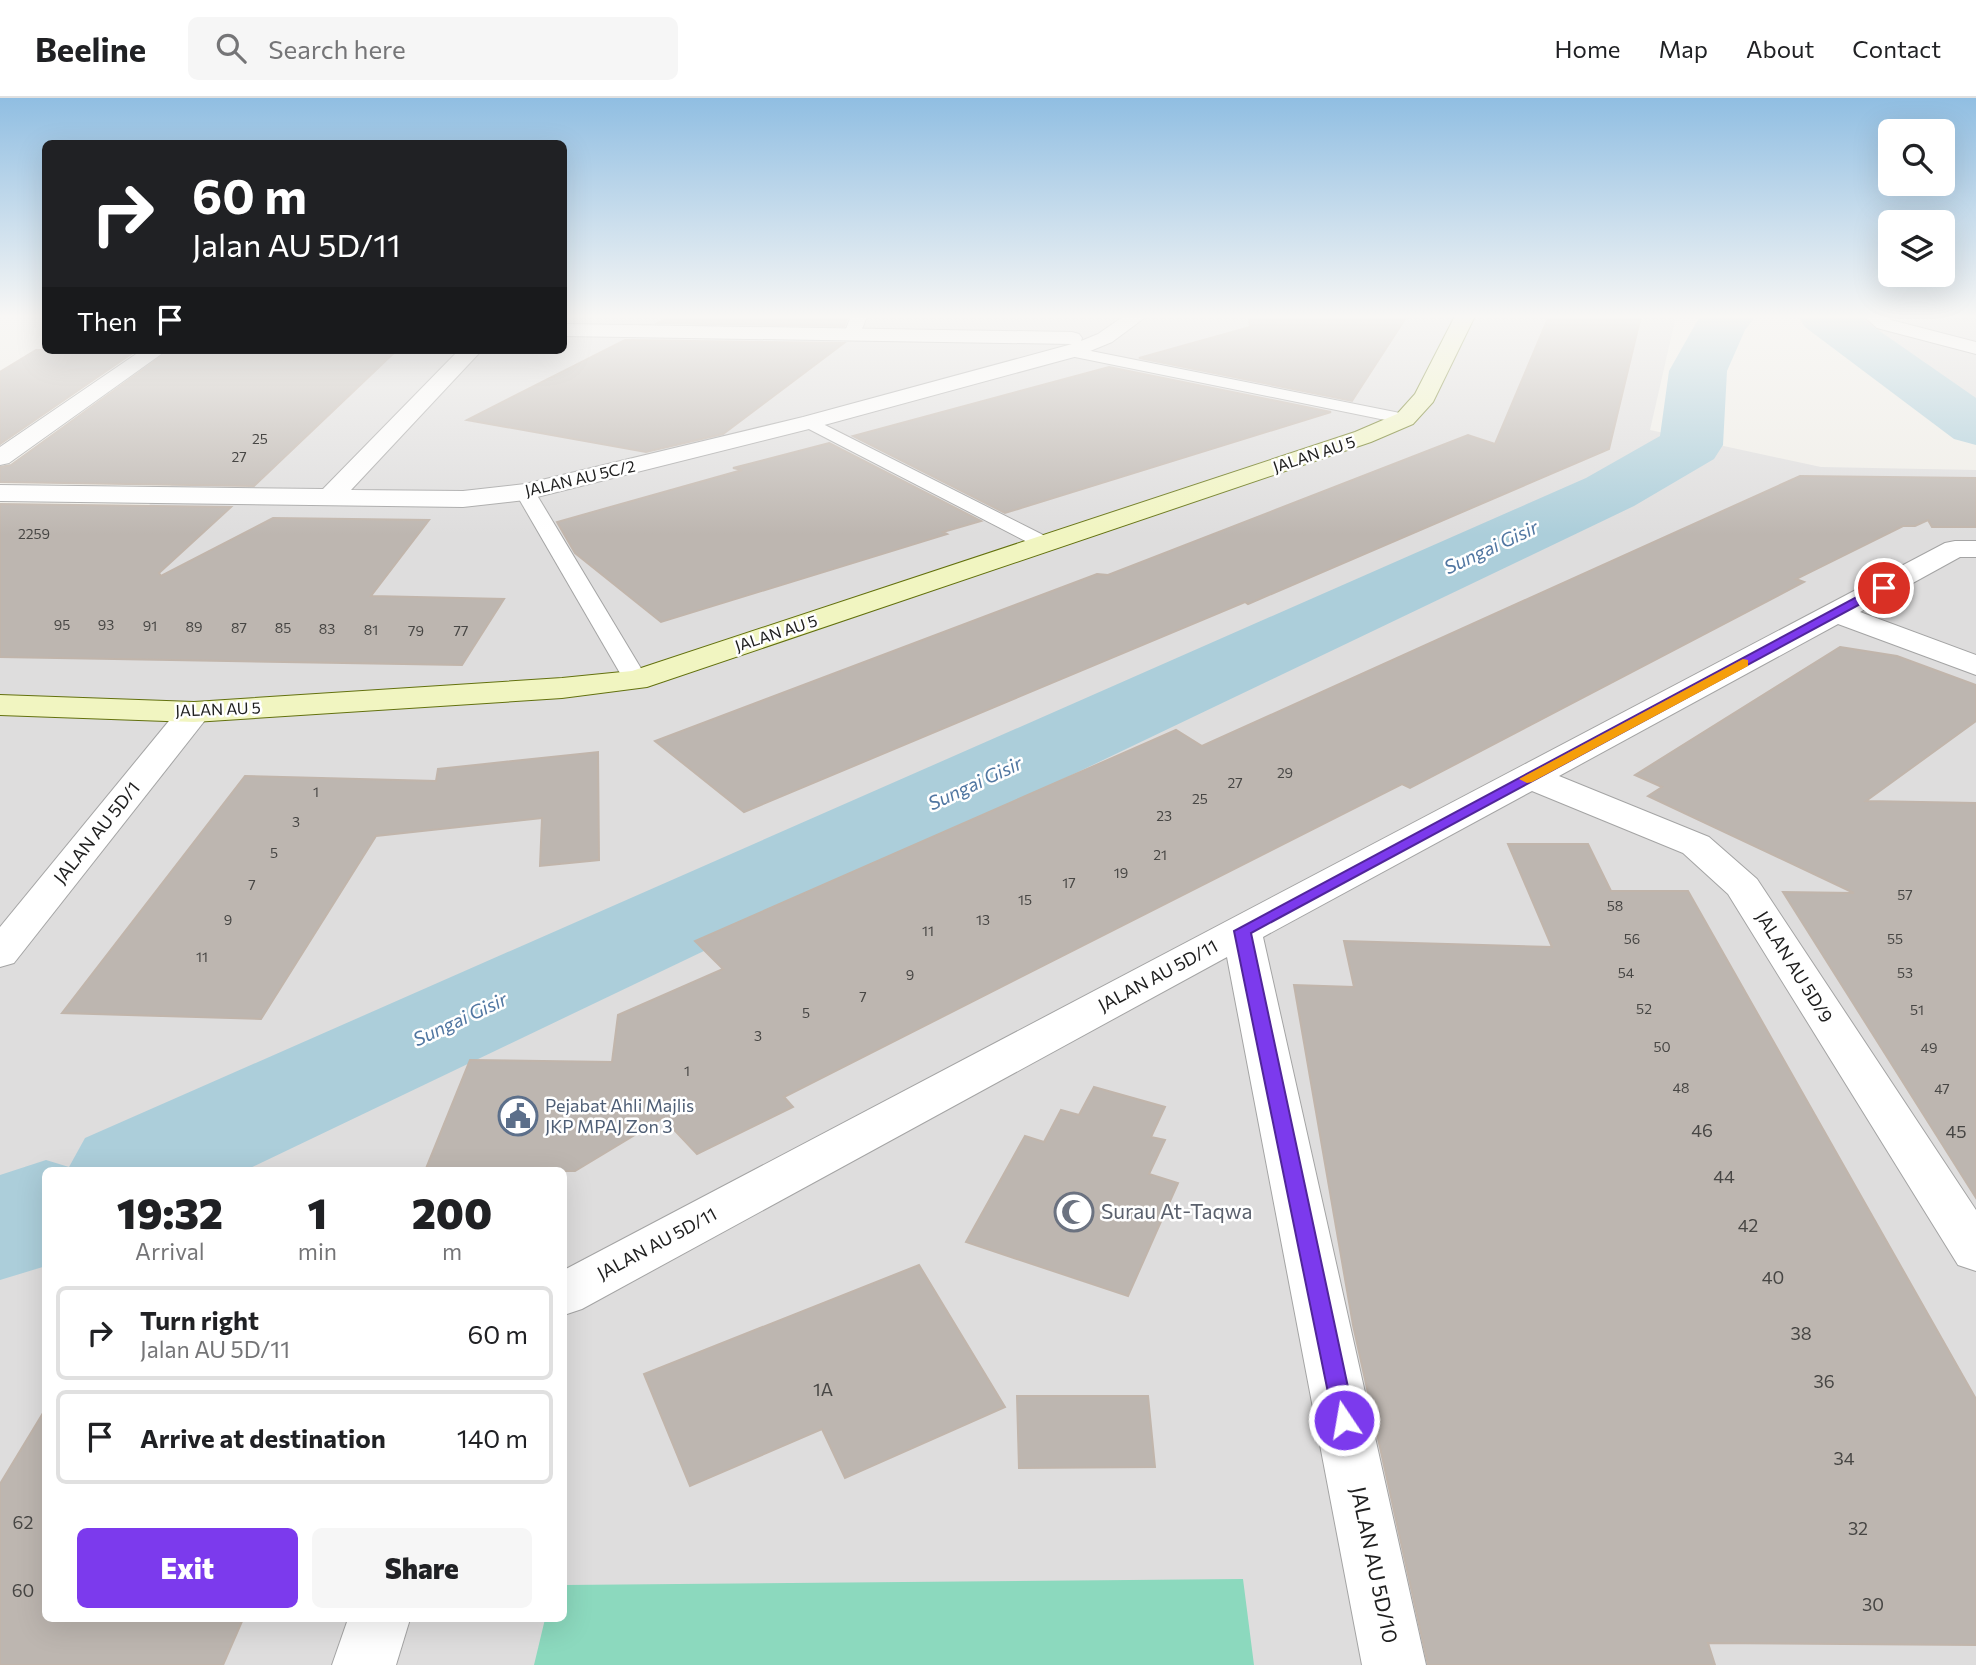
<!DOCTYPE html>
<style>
body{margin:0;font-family:Commissioner,sans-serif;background:#f6f6f6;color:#202124;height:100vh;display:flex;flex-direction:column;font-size:26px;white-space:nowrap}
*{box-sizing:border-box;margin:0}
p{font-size:23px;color:#757577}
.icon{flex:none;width:38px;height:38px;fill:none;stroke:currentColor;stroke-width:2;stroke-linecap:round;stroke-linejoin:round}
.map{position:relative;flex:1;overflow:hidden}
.panel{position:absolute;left:42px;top:1069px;width:525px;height:455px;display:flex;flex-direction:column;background:#fff;border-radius:10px;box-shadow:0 7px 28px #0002}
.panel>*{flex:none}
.top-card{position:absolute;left:42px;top:42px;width:525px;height:214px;border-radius:10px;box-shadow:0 7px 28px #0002;background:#202124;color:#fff;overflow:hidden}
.fabs{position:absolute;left:1878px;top:21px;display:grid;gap:14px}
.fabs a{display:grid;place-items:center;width:77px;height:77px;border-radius:10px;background:#fff;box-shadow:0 7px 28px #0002;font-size:35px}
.pin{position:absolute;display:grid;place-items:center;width:60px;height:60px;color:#fff;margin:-30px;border:4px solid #fff;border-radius:50%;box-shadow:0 2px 7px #0007}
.me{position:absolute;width:77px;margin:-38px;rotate:348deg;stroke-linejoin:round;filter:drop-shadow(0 0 5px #0008)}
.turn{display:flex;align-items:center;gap:24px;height:147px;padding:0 35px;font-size:32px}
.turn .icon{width:91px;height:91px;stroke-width:2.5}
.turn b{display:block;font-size:49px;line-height:60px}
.then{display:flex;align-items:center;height:66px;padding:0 35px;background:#0003;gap:14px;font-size:26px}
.eta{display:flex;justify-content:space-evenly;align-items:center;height:119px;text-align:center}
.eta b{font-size:42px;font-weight:800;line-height:49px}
.button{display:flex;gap:14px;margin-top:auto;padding:14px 35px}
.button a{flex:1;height:80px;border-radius:10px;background:#7c3aed;color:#fff;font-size:28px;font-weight:800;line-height:80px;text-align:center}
.button a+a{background:#f6f6f6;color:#202124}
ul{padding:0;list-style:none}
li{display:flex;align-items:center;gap:21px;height:94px;margin:0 14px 10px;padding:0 21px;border:4px solid #e0e0e0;border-radius:10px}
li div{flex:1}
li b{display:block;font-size:26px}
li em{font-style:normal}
header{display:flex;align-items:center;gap:42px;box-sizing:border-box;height:98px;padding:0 35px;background:#fff;border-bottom:2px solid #e0e0e0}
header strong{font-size:33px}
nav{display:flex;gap:38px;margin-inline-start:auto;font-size:24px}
.search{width:490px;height:63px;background:#f6f6f6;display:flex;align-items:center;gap:18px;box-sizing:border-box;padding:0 24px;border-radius:10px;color:#757577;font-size:26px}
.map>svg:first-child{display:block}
.residential{fill:#dedddd;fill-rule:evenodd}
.pitch{fill:#8cd9be}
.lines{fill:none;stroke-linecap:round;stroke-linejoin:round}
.river{fill:#acceda;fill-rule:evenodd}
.building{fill:#bdb6b0;stroke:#c1b5ab;stroke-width:2}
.service-casing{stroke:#a4a4a4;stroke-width:2}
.minor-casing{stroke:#a4a4a4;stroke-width:2}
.secondary-casing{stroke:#63710e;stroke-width:2}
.service{fill:#fff;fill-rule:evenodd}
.minor{fill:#fff;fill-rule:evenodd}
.secondary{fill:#f1f5c1;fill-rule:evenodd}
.route{fill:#7c3aed;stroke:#51269a;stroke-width:2}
.slow{fill:#f59e0b}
.labels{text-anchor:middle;stroke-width:5;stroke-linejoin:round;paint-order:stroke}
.number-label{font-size:14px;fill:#474644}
.far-street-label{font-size:16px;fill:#202020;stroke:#fff}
.street-label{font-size:18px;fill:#202020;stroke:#fff}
.service-label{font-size:18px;fill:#4e5e75;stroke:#fff;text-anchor:start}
.near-number-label{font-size:18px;fill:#474644}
.water-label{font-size:19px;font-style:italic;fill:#5076a1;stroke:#fff}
.near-worship-label{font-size:21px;fill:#5b616d;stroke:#fff;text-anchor:start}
.near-street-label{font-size:21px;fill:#202020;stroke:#fff}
</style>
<header>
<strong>Beeline</strong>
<div class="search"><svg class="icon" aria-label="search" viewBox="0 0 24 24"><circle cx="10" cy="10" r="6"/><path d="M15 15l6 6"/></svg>Search here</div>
<nav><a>Home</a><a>Map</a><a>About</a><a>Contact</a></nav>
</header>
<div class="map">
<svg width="1976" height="1567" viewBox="0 0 1976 1567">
<rect width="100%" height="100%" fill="#f0eee8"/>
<g class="residential">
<path d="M564,218H1676L1650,332L1821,369L1976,372V1567H0V539L324,252H564ZM46,1073H564V1521H46Z"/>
<path d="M1845,218H1976V313Z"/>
</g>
<path class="pitch" d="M1243,1481L1254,1567H534L545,1521H564V1487Z"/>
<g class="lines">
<g class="river">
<path d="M1700,218H1756L1745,232L1727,273L1723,347L1714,361L1634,408L244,1073H46V1168L0,1182V1077L46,1062L69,1069L85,1040L1586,380L1660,338L1669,273Z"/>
<path d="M1798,218H1858L1976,300V347L1954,341L1805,229Z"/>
</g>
</g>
<g class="building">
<path d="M671,218H848L844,228L658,225Z"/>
<path d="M1249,218H1407L1352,303L1139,260L1250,229Z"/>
<path d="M1549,218H1641L1609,351L1248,506L1245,504L744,714L655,643L1097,476L1108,477L1468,337L1495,346Z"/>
<path d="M625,242L844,245L723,336L646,354L467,322Z"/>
<path d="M36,252H137L0,346V274Z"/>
<path d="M170,252H397L254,388L0,384V369L11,367Z"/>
<path d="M1109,269L1331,314L1005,415L853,338Z"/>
<path d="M829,345L981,423L943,434L947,436L661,524L575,455L557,424L742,372L733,370Z"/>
<path d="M1800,378L1976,380V429H1932L1928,422L1915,428H1903L1796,481L1804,484L1410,690L1402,686L784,999L793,1009L697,1056L663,1020L575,1073H425L470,962L612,964L618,917L723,871L695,843L1176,632L1202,648Z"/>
<path d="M0,406L231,409L159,475L161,478L273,420L429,422L371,498L504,501L462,567L0,559Z"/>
<path d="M1840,549L1897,558L1976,587V623L1866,703L1976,705V1100L1783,794L1854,795L1648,698L1662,689L1635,677Z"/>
<path d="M598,654L599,762L540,768L542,720L376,738L261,921L62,915L245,678L436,683L438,671Z"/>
<path d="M1508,746H1588L1611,793H1688L1976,1301V1547L1708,1545L1715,1567H1428L1353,1227L1294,887L1354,889L1344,843L1552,849Z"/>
<path d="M1094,989L1165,1009L1151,1039L1165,1042L1149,1076L1178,1085L1128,1198L966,1144L1025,1038L1044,1044L1061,1012L1079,1017Z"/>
<path d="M919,1167L1005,1309L845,1380L822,1331L690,1388L644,1276Z"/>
<path d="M1017,1298H1148L1155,1369L1019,1370Z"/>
<path d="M46,1310V1521H243L223,1567H0V1386Z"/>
</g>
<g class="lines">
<defs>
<g id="service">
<path d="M851,218H867L860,236L852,241L844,236Z"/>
<path d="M1071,249L1405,316L1414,321L1405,326L1065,257L1063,254L1065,251Z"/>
<path d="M809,319L1051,441L1055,445L1051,449H1037L803,328L800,324L803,320Z"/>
<path d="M525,388L532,390L535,394L648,582L645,587L636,589L627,587L624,582L515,394L518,390Z"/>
</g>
<g id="minor">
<path d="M1124,218H1147L1112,244L1078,258L817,329L525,402L463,409L0,403V387L323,391L459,252H482L351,392L463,393L525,386L803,319L1072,246L564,238V226L1072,234L1079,236L1082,240L1081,243L1098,236Z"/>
<path d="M1863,218H1886L1891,222L1976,244V256L1877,230Z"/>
<path d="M142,252H167L9,365L0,367V349Z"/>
<path d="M1955,443H1976V459H1960L1860,514L1976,557V577L1838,526L1559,678L1709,739L1757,781L1976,1112V1173L1958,1167L1728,796L1683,755L1532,693L1263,839L1426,1567H1362L1227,859L582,1211L564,1217V1172L1945,445Z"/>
<path d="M194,604L206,607L210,614L206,621L14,865L0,869V829L182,607Z"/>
<path d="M348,1521H410L396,1567H332Z"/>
</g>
<path id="secondary" d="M1455,218H1475L1433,304L1413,326L1371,344L647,589L562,600L194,624L0,617V597L194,604L562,580L632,573L1355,334L1397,316L1415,296Z"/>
</defs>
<use href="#service" class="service-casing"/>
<use href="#minor" class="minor-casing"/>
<use href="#secondary" class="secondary-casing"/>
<use href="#service" class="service"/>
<use href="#minor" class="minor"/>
<use href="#secondary" class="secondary"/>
</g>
<linearGradient id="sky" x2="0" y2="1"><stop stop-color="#90bee2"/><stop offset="0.5" stop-color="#f8f7f5"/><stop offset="1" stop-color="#f8f7f5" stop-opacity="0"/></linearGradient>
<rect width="1976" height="437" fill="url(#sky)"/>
<path class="route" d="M1879,487L1890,490L1251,835L1355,1322L1352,1329L1344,1332L1335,1329L1234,833Z"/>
<path class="slow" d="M1743,561L1748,562V568L1532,684L1527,685L1519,681Z"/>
<defs>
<symbol id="civic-ring" viewBox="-11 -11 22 22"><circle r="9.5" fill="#fff" stroke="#5c6f8a" stroke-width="1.5"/><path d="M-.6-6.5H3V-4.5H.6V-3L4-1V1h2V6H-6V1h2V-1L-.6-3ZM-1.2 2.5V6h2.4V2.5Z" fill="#5c6f8a"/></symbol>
<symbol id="mosque-ring" viewBox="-11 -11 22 22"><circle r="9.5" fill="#fff" stroke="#6b7280" stroke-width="1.5"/><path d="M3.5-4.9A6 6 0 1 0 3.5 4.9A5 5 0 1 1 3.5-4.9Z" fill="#6b7280"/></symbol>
</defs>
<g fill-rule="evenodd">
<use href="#civic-ring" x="496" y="996" width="44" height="44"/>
<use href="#mosque-ring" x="1052" y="1092" width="44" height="44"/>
</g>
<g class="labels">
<g class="number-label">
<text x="260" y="346">25</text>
<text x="239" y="364">27</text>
<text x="34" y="441">2259</text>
<text x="62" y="532">95</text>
<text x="106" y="532">93</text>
<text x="150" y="533">91</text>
<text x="194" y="534">89</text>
<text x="239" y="535">87</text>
<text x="283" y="535">85</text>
<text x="327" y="536">83</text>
<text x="371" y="537">81</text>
<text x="416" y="538">79</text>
<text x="461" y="538">77</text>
<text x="1285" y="680">29</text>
<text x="1235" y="690">27</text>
<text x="316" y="699">1</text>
<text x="1200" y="706">25</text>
<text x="1164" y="723">23</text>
<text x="296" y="729">3</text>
<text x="274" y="760">5</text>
<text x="1160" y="762">21</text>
<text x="1121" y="780">19</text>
<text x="1069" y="790">17</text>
<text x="252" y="792">7</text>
<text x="1905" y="802">57</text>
<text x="1025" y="807">15</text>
<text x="1615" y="813">58</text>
<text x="228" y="827">9</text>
<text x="983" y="827">13</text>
<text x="928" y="838">11</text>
<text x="1632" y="846">56</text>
<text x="1895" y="846">55</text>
<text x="202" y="864">11</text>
<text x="1626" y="880">54</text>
<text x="1905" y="880">53</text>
<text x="910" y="882">9</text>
<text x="863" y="904">7</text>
<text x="1644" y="916">52</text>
<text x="1917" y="917">51</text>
<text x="806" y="920">5</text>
<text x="758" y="943">3</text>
<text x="1662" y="954">50</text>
<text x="1929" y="955">49</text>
<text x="687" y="978">1</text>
<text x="1681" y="995">48</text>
<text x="1942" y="996">47</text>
</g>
<g class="far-street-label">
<text transform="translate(1314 356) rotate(-18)" y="6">JALAN AU 5</text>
<text transform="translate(580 380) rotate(-13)" y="6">JALAN AU 5C/2</text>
<text transform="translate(776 535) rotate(-18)" y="6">JALAN AU 5</text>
<text transform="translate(218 611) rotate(-2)" y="6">JALAN AU 5</text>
</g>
<g class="street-label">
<text transform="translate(97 735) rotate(-51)" y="6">JALAN AU 5D/1</text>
<text transform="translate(1794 869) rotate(58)" y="6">JALAN AU 5D/9</text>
<text transform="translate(1158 878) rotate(-28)" y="6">JALAN AU 5D/11</text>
<text transform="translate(657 1146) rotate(-28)" y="6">JALAN AU 5D/11</text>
</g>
<g class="service-label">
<text x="545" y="1014">Pejabat Ahli Majlis<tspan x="545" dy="21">JKP MPAJ Zon 3</tspan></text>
</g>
<g class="near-number-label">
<text x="1702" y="1039">46</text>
<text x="1956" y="1040">45</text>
<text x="1724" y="1085">44</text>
<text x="1748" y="1134">42</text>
<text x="1773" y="1186">40</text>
<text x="1801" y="1242">38</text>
<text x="1824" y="1290">36</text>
<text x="823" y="1298">1A</text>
<text x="1844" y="1367">34</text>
<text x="23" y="1431">62</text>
<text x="1858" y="1437">32</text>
<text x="23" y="1499">60</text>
<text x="1873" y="1513">30</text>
</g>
<g class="water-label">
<text transform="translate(1491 449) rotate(-25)" y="7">Sungai Gisir</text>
<text transform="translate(975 685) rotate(-25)" y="7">Sungai Gisir</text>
<text transform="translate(460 921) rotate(-25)" y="7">Sungai Gisir</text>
</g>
<g class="near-worship-label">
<text x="1101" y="1121">Surau At-Taqwa</text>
</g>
<g class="near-street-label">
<text transform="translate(1374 1467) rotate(78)" y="7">JALAN AU 5D/10</text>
</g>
</g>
</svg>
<div class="fabs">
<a><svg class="icon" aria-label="search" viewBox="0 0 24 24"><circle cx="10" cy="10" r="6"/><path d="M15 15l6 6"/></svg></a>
<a><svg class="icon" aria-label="layers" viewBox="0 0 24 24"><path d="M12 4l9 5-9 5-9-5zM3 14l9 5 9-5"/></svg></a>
</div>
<div class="pin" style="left:1884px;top:490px;background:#d93025"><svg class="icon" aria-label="arrive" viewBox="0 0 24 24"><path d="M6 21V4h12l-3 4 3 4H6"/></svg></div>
<svg class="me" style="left:1344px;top:1322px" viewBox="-20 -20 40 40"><circle r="17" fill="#7c3aed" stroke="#fff" stroke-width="3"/><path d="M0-11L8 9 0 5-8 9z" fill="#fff"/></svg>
<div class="top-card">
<div class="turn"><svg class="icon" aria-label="right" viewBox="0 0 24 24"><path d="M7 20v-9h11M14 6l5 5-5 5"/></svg><div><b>60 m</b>Jalan AU 5D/11</div></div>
<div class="then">Then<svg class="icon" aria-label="arrive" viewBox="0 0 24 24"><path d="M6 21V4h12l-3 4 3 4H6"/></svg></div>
</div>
<section class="panel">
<div class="eta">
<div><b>19:32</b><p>Arrival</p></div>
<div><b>1</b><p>min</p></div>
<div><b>200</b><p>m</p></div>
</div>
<ul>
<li><svg class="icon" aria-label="right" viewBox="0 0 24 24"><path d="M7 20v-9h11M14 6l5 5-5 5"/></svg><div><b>Turn right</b><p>Jalan AU 5D/11</p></div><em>60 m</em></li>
<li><svg class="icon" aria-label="arrive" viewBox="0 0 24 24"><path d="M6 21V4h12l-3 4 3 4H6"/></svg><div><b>Arrive at destination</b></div><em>140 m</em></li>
</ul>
<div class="button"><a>Exit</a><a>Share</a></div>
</section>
</div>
